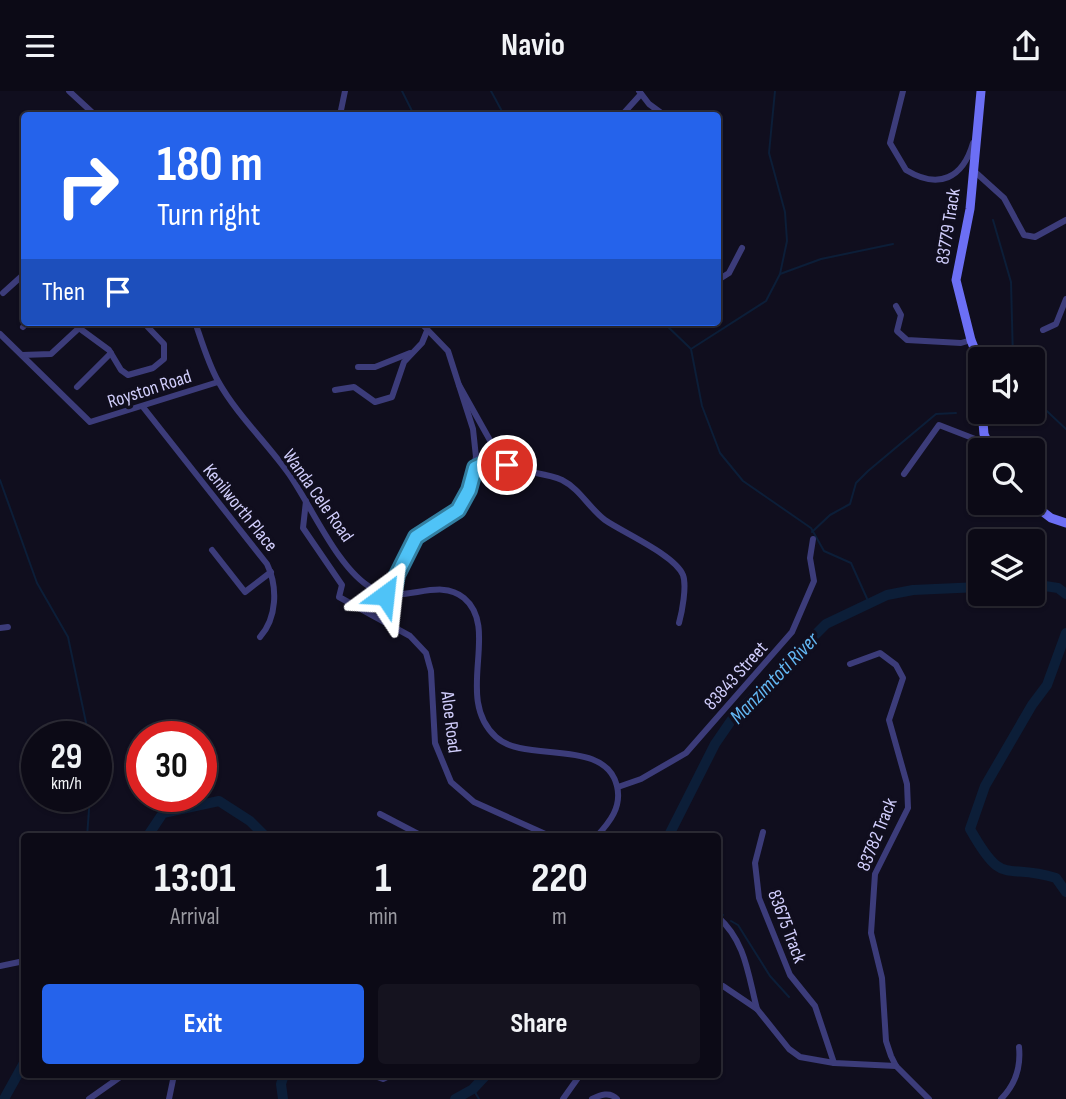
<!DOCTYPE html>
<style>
body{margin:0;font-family:"Sofia Sans Condensed",sans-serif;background:#15131f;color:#f1f3f6;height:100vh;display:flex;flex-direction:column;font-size:26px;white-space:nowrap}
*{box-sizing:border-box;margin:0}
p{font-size:23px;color:#9a9aa1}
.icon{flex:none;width:38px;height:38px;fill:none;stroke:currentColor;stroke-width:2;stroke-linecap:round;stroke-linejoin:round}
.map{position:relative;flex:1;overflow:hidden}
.panel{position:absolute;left:21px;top:742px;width:700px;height:245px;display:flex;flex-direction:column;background:#0c0a16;border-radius:7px;box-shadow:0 2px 5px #0004,0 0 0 2px #2c2b35}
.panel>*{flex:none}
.hud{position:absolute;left:21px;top:21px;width:700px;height:214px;border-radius:7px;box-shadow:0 2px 5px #0004,0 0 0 2px #2c2b35;background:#2563eb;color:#fff;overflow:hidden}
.buttons{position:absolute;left:968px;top:256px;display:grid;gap:14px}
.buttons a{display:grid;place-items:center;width:77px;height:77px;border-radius:7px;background:#0c0a16;box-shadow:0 2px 5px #0004,0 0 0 2px #2c2b35;font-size:35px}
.speed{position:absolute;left:21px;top:630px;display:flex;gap:14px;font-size:35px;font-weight:700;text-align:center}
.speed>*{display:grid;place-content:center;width:91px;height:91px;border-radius:50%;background:#0c0a16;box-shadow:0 2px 5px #0004,0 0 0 2px #2c2b35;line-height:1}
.speed small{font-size:18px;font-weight:400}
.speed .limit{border:10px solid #d22;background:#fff;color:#111}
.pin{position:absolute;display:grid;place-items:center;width:60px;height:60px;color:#fff;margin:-30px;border:4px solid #fff;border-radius:50%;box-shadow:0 2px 7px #0007}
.me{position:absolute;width:77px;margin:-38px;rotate:30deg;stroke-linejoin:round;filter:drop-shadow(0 0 5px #0008)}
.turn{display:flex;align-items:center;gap:24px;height:147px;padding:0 21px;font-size:32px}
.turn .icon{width:91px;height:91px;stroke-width:2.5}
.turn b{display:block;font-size:49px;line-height:60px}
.then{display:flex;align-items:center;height:66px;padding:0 21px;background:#0003;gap:14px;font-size:26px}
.eta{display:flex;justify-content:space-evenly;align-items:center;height:119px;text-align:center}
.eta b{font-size:42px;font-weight:700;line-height:49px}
.cta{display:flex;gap:14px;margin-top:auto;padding:14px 21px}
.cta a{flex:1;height:80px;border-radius:7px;background:#2563eb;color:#fff;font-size:28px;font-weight:700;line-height:80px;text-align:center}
.cta a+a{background:#15131f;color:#f1f3f6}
header{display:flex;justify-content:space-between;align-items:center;height:91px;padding:0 21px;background:#0c0a16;font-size:32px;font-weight:700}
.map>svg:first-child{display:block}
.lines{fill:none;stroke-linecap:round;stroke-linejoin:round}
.stream{stroke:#0c1e38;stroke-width:2}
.river{stroke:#0c1e38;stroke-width:10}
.street{stroke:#3c3c7a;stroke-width:6}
.secondary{stroke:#6c6ff5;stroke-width:9}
.route-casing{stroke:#337fa1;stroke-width:18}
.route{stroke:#4fc3f7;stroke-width:12}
.labels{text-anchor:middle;stroke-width:7;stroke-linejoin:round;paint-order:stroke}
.street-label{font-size:19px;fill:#d1cefc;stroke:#100e1e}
.water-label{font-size:21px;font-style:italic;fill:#63b8f4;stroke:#100e1e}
</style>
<header><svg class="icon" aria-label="menu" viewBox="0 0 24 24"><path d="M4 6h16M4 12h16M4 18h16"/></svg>Navio<svg class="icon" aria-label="share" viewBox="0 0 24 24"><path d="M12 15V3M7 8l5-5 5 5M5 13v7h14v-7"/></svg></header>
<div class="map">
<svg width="1066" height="1008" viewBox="0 0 1066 1008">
<rect width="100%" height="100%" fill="#100e1e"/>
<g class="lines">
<g class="stream">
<path d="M402,0L414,24"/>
<path d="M491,0L504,24"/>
<path d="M993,129L1011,191L1013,268"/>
<path d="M780,183L821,168L893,153"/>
<path d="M663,231L691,258L702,315L720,362L743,390L811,437L824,460L851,472L869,512"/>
<path d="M691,258L766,210L780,183L787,150L785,121L769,62L775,0"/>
<path d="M1032,306L1066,338"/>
<path d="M0,389L37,492L68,546L89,646"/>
<path d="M812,441L830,424L850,413L856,392L868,380L936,323L956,322"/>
<path d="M87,746L90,705"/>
<path d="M718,820L723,824"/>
<path d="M731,830L738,834L770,885L789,906"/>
<path d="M473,998L479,1008"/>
</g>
<g class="river">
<path d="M1032,493L1058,497L1066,503"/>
<path d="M1066,542L1047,594L1032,614L985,695L970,738C1004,798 1003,771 1056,787L1066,801"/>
<path d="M147,746L163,722L219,710L250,730L266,746"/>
<path d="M668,746L715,653L735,624L826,533L887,504L913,499L980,496"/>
<path d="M4,1008L24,972"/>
<path d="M283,1008L281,993L284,984"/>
<path d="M455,1008L473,998L486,984"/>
</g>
<g class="street">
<path d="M69,0L95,24"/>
<path d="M639,0L649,13L664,24"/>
<path d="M903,0L890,52L906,79C939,99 963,87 973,52"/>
<path d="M340,24L345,0"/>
<path d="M622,24L641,3"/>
<path d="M973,79L1004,107L1024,144L1035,146L1066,129"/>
<path d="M718,189L729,182L742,157"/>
<path d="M3,202L24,183"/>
<path d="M896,215L901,224L897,240L907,249L961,252L971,249"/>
<path d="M195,231C202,251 208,272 218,290C237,324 267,352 289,383C312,416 338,479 373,498C402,515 438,485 464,507C501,538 453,607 496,646C525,673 605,646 617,695C622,716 610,731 596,746"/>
<path d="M23,236L28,231"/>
<path d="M79,237L109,259L121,279L128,284L153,277L164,268V253L143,231"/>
<path d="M1043,239L1056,233L1066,208"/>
<path d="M0,243L90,331L218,291"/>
<path d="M22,264L51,263L79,237L80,231"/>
<path d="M358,276H375L410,262"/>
<path d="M459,294L501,369C518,383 542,380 562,389C580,398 589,417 605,429C622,441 675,464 683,484C687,495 682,521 679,532"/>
<path d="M77,296L111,262"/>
<path d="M335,299L354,296L375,311L392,306L404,271L422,252L427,240"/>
<path d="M143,316L267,473C278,496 277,527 260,546"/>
<path d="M475,377L491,369H500"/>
<path d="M904,383L939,334L988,353"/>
<path d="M306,410L303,437L342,494L339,506L410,545L426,562L431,580L435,652L451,691L474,711L552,746"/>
<path d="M212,459L245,501L271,481"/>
<path d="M393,506L397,484L419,442L447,427L465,409L476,366L473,338L448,260L420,231"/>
<path d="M0,537L8,536"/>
<path d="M850,573L880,562L896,574L903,587L889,629L907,693L908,717L875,783L871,842L882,887L886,950L891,965L896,975L929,1008"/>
<path d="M618,696L641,688L686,662L792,541L814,490L810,467L813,448"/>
<path d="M380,723L424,746"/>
<path d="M763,741L755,772L759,807L790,884L815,915L834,972"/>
<path d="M718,826C746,851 748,884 757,918"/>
<path d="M0,875L24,870"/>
<path d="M723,895L757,918L789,958L800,966L834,972L896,975"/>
<path d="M372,984L383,988L391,984"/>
<path d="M89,1008L123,984"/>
<path d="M169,1008L174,984"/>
<path d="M563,1008L580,984"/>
<path d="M592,1008C600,1004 610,1000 617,1008"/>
<path d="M1001,1008C1016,993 1021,976 1019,956"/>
</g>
<g class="secondary">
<path d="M980,272L971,249L956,189L970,118L981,0"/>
<path d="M982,320L984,343L991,359"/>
<path d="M1030,411L1051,427L1066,432"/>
</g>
</g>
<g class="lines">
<defs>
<path id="route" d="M385,504L393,506L397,484L416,446L458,419L469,399L475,377L494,368L507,374"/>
</defs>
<use href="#route" class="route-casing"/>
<use href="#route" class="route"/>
</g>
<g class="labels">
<g class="street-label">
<text transform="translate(947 135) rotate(-81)" y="7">83779 Track</text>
<text transform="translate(149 297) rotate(-18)" y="7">Royston Road</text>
<text transform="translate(319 404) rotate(55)" y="7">Wanda Cele Road</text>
<text transform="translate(241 416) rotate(51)" y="7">Kenilworth Place</text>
<text transform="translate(735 584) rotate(-48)" y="7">83843 Street</text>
<text transform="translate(452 631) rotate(83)" y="7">Aloe Road</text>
<text transform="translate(876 743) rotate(-68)" y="7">83782 Track</text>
<text transform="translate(788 835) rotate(69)" y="7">83675 Track</text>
</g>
<g class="water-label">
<text transform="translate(774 587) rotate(-46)" y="7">Manzimtoti River</text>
</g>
</g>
</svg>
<div class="buttons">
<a><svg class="icon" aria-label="sound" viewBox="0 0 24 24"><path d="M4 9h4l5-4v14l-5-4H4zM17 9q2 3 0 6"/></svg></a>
<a><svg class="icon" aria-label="search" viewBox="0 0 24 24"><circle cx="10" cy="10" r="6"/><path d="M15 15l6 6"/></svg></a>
<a><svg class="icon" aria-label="layers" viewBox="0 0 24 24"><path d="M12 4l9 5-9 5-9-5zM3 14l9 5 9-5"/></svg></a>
</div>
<div class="speed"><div>29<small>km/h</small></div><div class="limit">30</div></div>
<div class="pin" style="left:507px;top:374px;background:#d93025"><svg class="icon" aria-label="arrive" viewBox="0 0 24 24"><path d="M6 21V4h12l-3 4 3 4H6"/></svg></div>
<svg class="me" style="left:385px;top:504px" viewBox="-20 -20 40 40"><path d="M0-17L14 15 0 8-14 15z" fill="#4fc3f7" stroke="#fff" stroke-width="4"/></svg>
<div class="hud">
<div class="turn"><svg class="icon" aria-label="right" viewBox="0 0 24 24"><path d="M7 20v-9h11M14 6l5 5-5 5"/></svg><div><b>180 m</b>Turn right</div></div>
<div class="then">Then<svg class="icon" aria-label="arrive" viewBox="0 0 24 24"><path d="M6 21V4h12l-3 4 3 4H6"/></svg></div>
</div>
<section class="panel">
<div class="eta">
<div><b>13:01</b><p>Arrival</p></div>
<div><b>1</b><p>min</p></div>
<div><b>220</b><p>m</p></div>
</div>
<div class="cta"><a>Exit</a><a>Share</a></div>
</section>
</div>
